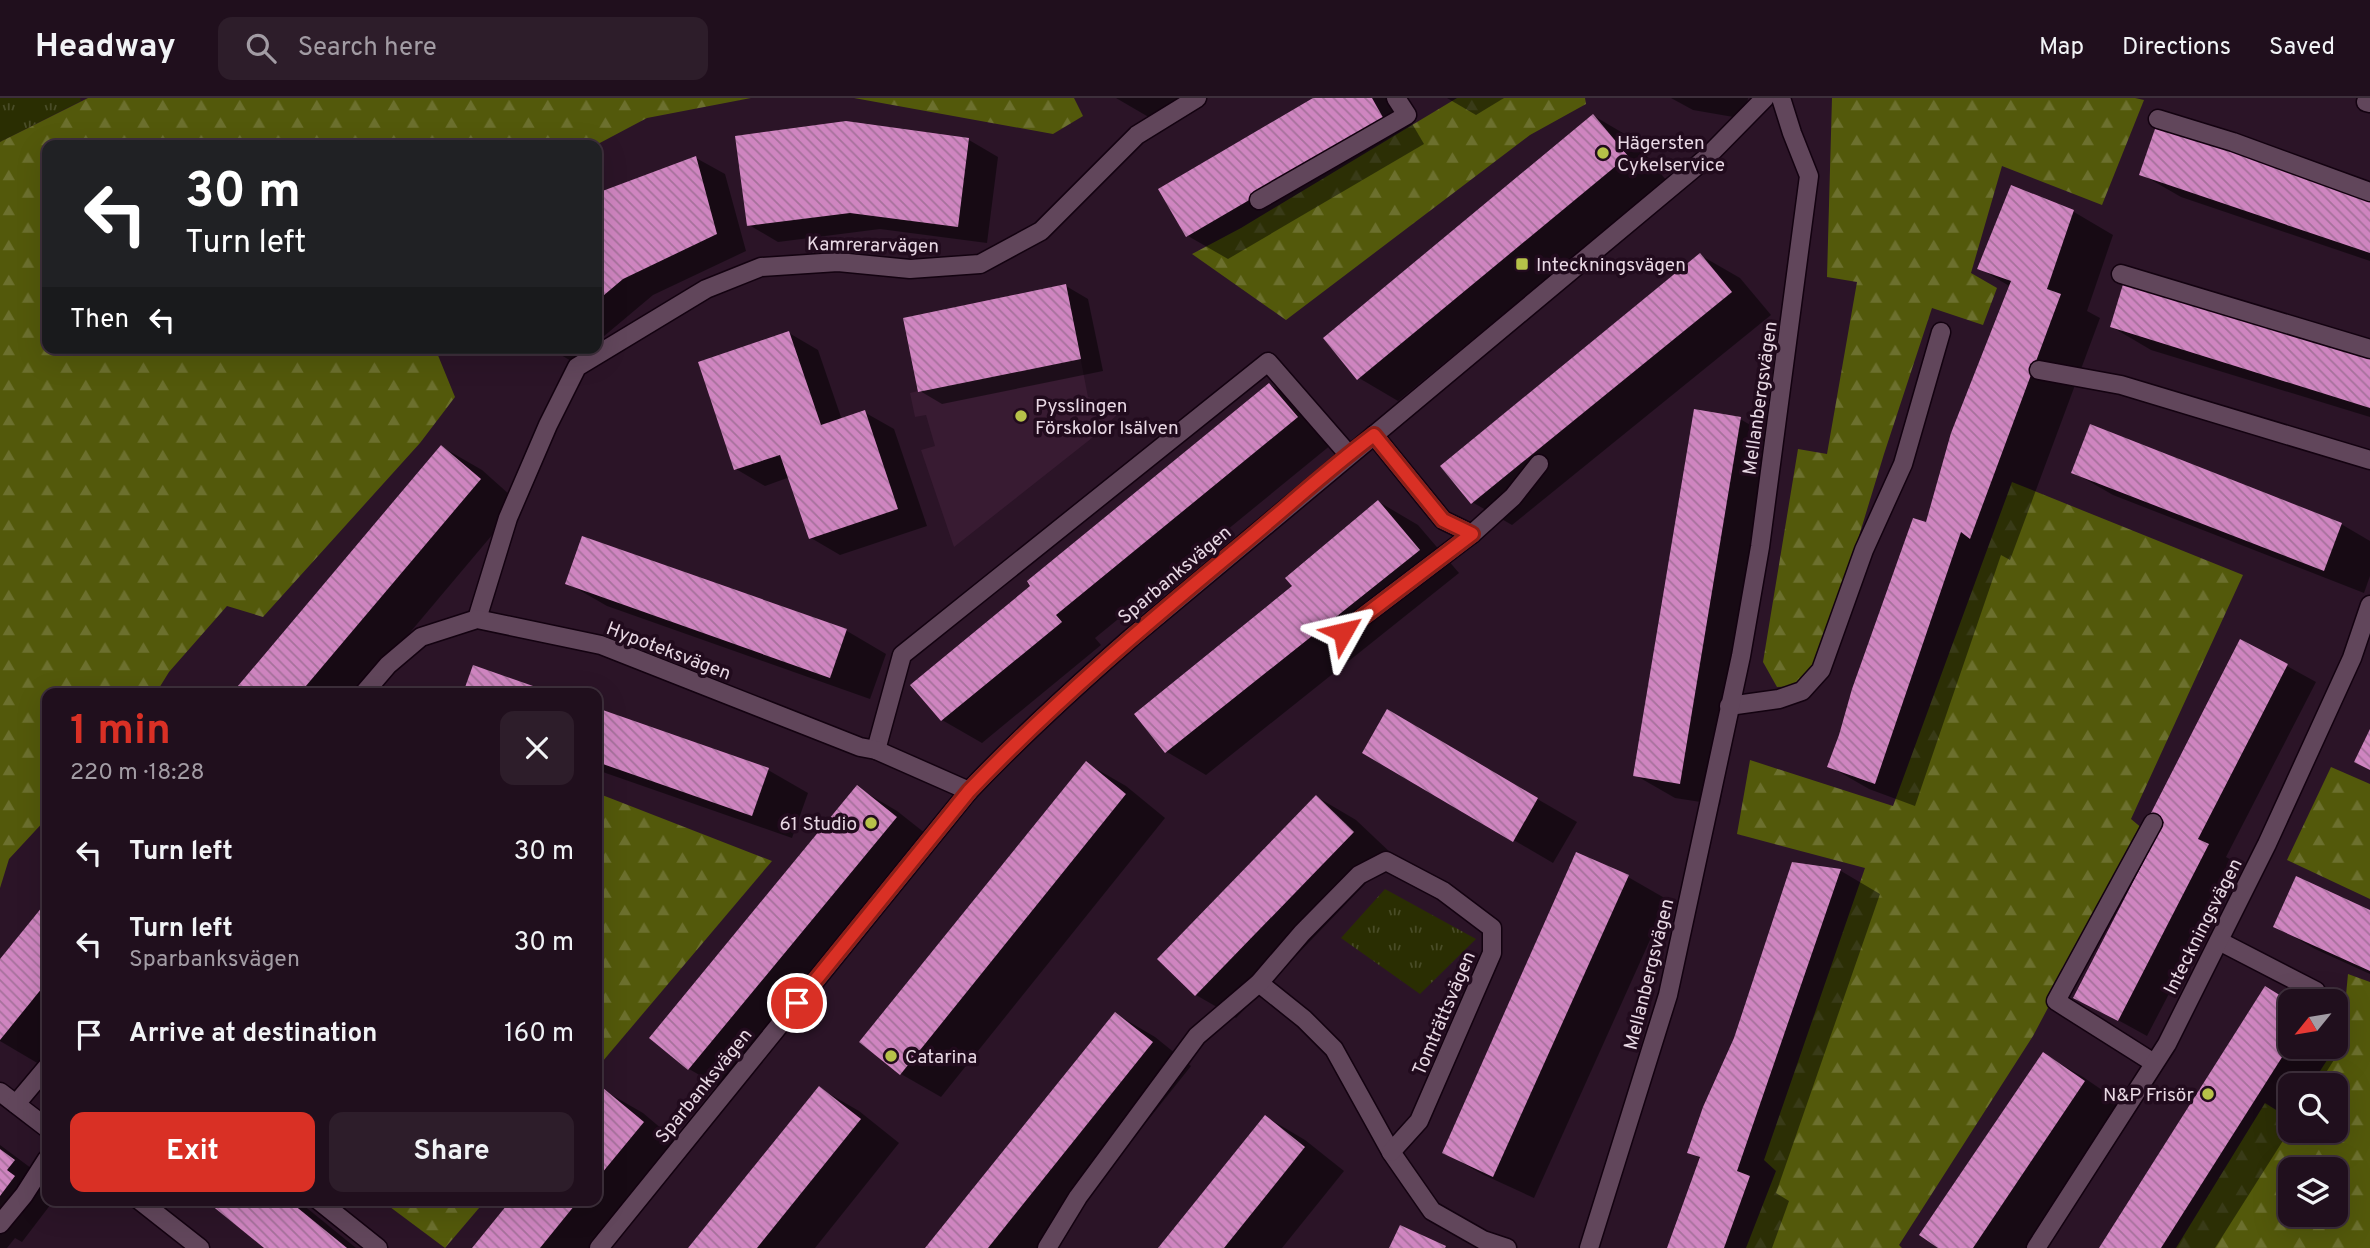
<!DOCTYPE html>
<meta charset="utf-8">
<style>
body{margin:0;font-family:Overpass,sans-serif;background:#2d1d2a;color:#f1f3f6;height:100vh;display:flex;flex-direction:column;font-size:26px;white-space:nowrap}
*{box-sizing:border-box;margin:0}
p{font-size:23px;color:#a29ca4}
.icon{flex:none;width:38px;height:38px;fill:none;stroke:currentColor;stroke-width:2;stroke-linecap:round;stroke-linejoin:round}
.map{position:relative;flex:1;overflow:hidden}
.details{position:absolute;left:42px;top:590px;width:560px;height:518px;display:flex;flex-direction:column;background:#200f1d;border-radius:14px;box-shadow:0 7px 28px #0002,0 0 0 2px #3d2f3b}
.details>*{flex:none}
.hud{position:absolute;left:42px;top:42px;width:560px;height:214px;border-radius:14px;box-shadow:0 7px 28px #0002,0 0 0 2px #3d2f3b;background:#202124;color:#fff;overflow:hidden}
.needle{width:46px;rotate:240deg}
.controls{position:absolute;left:2278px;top:891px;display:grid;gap:14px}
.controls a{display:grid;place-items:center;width:70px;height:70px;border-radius:14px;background:#200f1d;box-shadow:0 7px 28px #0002,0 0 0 2px #3d2f3b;font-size:35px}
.pin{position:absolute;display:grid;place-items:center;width:60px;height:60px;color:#fff;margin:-30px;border:4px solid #fff;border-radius:50%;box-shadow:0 2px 7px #0007}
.me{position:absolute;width:77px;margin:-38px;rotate:53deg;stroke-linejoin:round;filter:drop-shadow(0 0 5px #0008)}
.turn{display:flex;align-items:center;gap:24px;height:147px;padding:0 28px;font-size:32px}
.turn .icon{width:91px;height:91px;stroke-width:2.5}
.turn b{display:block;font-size:49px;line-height:60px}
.then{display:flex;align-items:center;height:66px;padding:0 28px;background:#0003;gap:14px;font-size:26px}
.round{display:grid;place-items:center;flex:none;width:74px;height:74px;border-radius:14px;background:#2d1d2a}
.head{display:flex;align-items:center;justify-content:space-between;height:119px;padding:0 28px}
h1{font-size:42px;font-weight:700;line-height:52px;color:#d93025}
.button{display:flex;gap:14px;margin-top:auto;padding:14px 28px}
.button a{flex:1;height:80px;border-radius:14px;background:#d93025;color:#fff;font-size:28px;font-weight:700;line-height:80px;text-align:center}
.button a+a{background:#2d1d2a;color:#f1f3f6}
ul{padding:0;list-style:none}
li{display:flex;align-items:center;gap:21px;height:91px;padding:0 28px}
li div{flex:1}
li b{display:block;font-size:26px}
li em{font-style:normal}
header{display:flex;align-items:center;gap:42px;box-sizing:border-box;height:98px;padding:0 35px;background:#200f1d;border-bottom:2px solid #3d2f3b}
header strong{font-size:33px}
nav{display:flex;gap:38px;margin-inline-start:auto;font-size:24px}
.search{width:490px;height:63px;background:#2d1d2a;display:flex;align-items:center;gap:18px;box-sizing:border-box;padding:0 24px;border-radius:14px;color:#a29ca4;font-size:26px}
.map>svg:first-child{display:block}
.built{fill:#381b32}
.grass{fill:url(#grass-tufts)}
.forest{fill:url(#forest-firs);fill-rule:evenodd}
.shadow{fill:#0007}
.building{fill:url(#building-back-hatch)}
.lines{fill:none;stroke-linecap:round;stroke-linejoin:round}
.service-casing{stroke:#130210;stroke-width:21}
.minor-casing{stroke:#130210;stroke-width:21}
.tertiary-casing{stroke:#130210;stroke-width:21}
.service{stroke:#61465b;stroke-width:18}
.minor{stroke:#61465b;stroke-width:18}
.tertiary{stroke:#61465b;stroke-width:18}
.route-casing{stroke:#8d1f18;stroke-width:18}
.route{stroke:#d93025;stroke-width:12}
.poi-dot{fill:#b6c149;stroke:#210b1d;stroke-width:2.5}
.labels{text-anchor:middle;stroke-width:7;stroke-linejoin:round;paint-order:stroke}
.poi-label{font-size:19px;fill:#e8d8e4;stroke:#210b1d;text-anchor:start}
.street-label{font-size:19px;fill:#e8d8e4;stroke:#210b1d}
</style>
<header>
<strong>Headway</strong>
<div class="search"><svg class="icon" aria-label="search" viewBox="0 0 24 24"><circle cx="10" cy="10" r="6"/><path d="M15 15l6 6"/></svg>Search here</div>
<nav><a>Map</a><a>Directions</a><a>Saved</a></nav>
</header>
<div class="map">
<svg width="2370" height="1150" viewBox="0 0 2370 1150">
<defs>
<pattern id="grass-tufts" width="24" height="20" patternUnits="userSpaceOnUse" patternTransform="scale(1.75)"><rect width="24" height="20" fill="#2a2e02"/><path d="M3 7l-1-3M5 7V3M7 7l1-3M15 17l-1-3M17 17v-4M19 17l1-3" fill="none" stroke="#494c27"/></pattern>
<pattern id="forest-firs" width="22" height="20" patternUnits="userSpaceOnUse" patternTransform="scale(1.75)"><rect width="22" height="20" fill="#53590b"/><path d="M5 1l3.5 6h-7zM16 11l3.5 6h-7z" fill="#6c702e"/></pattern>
<pattern id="building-back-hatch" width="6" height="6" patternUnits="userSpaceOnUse" patternTransform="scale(1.75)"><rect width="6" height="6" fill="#cf85c0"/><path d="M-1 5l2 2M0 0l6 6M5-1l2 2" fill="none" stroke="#a6719b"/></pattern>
</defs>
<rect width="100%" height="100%" fill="#2b1427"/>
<path class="built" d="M1066,186L1088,299L1123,311L1097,336L954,449L921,352L935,348L926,317L915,319L910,295L918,293L903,220Z"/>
<g class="grass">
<path d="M0,0H80L81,3L0,44Z"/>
<path d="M1385,791L1476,841L1420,896L1341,840Z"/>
</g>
<g class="forest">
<path d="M88,0H751L647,20L596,47H47V250H435L455,299L420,345L263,519L227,508L169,574L156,595H47V720L9,761L0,790V44Z"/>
<path d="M854,0H1074L1083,18L1053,36Z"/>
<path d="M1457,0H1585L1586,6L1530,37L1286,222L1192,156L1241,130Z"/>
<path d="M1832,0H2135L2144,2L2102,107L2002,68L1971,175L1997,190L1983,227L1932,210L1884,356L1820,566L1793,588L1777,589L1763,564L1798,351L1827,356L1857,184L1827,179Z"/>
<path d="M2012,384L2243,477L2131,721L2143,731L2033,938L1899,1147L1902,1150H1746L1776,1073L1764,1062L1865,770L1737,736L1750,662L1893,708Z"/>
<path d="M2331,669L2370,686V801L2287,762Z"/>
<path d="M597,695L772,763L597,970Z"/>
<path d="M2348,876L2370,884V1150H2176L2265,1005L2289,1020L2291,1018V1032H2336V987H2311L2342,939ZM2291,1071H2336V1116H2291Z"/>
<path d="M382,1103H485L445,1150Z"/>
</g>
<g class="shadow">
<path d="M1116,0H1188L1152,21Z"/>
<path d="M1317,0H1397L1424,46L1228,161L1188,138Z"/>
<path d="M1447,0H1504L1476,17Z"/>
<path d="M1671,0H1748L1745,21L1693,12Z"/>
<path d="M1594,18L1633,41L1666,82L1398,303L1359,280Z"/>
<path d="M846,25L969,42L998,59L987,145L880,131L778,144L749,127Z"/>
<path d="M696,60L725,76L746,153L653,197L597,244V97L602,93Z"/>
<path d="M2141,76L2370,102V163L2181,99Z"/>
<path d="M2012,89L2074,114L2113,137L2087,213L2100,220L2010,462L2001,457L1915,708L1869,691L1829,668L1927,426L2011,189L1979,170Z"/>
<path d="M1700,157L1740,180L1771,217L1512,427L1472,404Z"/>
<path d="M1066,188L1088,201L1103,273L942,306L920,293Z"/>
<path d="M2112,229L2370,261V319L2151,252Z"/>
<path d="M789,235L818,252L842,322L864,314L894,331L927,428L840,457L811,440L790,379L765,388L736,371Z"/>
<path d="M549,250H589L573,264Z"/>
<path d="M1270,287L1309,310L1337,342L1095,540L1101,547L982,645L942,622Z"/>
<path d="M1740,321L1780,344L1720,707L1675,700L1635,677Z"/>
<path d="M442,349L482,372L519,405L359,595H235Z"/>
<path d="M2073,374L2341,426L2370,443V478L2364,495L2113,397Z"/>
<path d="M1379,404L1418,427L1459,475L1206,677L1167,654L1136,616L1294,489Z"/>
<path d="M583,440L847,533L886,556L870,601L607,508L567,485Z"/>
<path d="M2241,543L2316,584L2226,759L2237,765L2147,938L2076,899L2166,726Z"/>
<path d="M597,612L768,672L808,695L792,740L597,672Z"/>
<path d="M1388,614L1577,724L1553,765L1364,654Z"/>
<path d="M1086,665L1126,688L1165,720L941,999L901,976L862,944Z"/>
<path d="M858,690L897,713L935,743L729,994L689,971L652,940Z"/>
<path d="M1317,699L1356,722L1393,757L1236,920L1196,897Z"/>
<path d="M1793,766L1841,773L1880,796L1776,1095L1789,1103L1772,1150H1668L1701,1061L1689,1054L1735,941Z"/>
<path d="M1628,779L1668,802L1534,1100L1484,1077L1444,1055Z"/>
<path d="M47,805V956L39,966L0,943V864Z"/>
<path d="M2370,814V876L2315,851L2275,828Z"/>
<path d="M2291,905V948H2336V933L2348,940L2318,987H2291V1030L2215,1150H2101Z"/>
<path d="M1116,916L1155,939L1191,968L1046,1150H928Z"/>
<path d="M2043,956L2083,979L2124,1007L2028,1150H1941Z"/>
<path d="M819,990L859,1013L899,1045L815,1150H691Z"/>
<path d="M603,992L643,1015L682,1048L598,1150H474L513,1102H597V1000Z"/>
<path d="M1266,1019L1305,1042L1344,1073L1282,1150H1160Z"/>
<path d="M0,1047L47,1082V1102H54L22,1144L15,1140L7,1150H0Z"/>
<path d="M208,1102H297L356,1150H267Z"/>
</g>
<g class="building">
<path d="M1313,0H1372L1385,23L1186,139L1158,91Z"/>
<path d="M1593,16L1628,58L1357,282L1323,240Z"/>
<path d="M846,23L969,40L958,129L850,115L747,128L735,38Z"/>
<path d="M2156,28L2370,100V155L2139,77Z"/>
<path d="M696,58L717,136L623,181L597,203V95Z"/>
<path d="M2011,87L2074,112L2047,191L2061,196L1970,441L1961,434L1875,686L1827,669L1839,637L1852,591L1904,445L1913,420L1926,424L1951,335L2011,183L1977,171Z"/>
<path d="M1700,155L1732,194L1471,406L1440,368Z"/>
<path d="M2124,183L2370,259V310L2110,229Z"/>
<path d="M1066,186L1081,261L918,294L903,220Z"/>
<path d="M789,233L821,327L865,312L898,411L809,441L780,357L734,372L698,264Z"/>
<path d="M1269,285L1298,319L1056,517L1062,524L941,623L910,587L1030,488L1027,483Z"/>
<path d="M1694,311L1741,319L1680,686L1633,678Z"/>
<path d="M2090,326L2342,425L2324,473L2071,375Z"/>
<path d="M441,347L481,381L300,595H232Z"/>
<path d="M1378,402L1420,452L1165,655L1134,616L1292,488L1285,480Z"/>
<path d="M582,438L847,531L830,580L565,486Z"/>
<path d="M2240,541L2288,566L2198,741L2209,746L2118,923L2073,900L2164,724L2150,717Z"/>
<path d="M473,567L553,595H463Z"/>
<path d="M597,610L769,670L752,718L597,664Z"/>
<path d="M1387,611L1538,700L1513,744L1362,655Z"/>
<path d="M2370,631V672L2354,664Z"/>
<path d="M1086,663L1126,696L900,977L859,944Z"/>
<path d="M857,687L897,719L688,972L649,940Z"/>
<path d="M1316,697L1354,734L1195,898L1157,861Z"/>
<path d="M1576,754L1629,777L1493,1079L1442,1055Z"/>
<path d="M1792,764L1841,771L1737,1073L1750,1078L1724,1150H1667L1700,1059L1687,1055L1703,1009L1734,940Z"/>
<path d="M2296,778L2370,812V873L2273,829Z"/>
<path d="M47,803V884L0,942V861Z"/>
<path d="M2265,888L2291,904V945L2161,1150H2099Z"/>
<path d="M1115,914L1153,944L988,1150H925Z"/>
<path d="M2043,954L2085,983L1973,1150H1938L1919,1137Z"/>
<path d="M819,988L861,1021L757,1150H688Z"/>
<path d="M603,990L644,1024L597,1081V997Z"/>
<path d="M1265,1017L1305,1049L1224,1150H1158Z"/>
<path d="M0,1051L15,1062L7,1072L15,1078L0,1098Z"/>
<path d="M205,1102H288L347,1150H264Z"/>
<path d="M511,1102H579L540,1150H472Z"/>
<path d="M1400,1127L1446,1148L1445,1150H1389Z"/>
</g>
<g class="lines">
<defs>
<g id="service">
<path d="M2366,4L2370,5"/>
<path d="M2158,21L2233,44L2370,94"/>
<path d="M1259,102L1407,17L1396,0"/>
<path d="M2121,176L2370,251"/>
<path d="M1374,337L1443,422L1472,436"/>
<path d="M1343,534L1472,436L1513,399L1539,366"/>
<path d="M876,652L902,557L1268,264L1349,357"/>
<path d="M2153,725L2056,903L2154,965"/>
<path d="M2219,843L2316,893"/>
<path d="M318,1102L378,1150"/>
<path d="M0,1126L24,1097L47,1061"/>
</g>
<g id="minor">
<path d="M2039,272L2121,287L2370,362"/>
<path d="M477,521L508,420L548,327L577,269L706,191L761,169L838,164L910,171L980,166L1041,133L1137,37L1197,0"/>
<path d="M364,595L388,567L421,539L477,521L601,547L860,649L876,652L969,693"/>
<path d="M1729,608L1779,601L1802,593L1821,572L1864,452L1903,366L1941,234"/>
<path d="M1259,885L1304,921L1334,951L1391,1054L1432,1113L1483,1142L1507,1150"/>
<path d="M0,994L47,1030"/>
<path d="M16,1006L47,969"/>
<path d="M139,1102L200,1150"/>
<path d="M1047,1150L1078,1099L1197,938L1259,885L1302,835L1359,777L1386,763L1443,793L1492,830V855L1419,1023L1391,1054"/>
<path d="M1589,1150L1668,897L1741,558L1760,449L1809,78L1792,35L1781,0"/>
<path d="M2036,1150L2167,946L2267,746L2352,560L2370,507"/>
</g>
<path id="tertiary" d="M599,1150L969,693C1020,639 1075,589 1131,540L1705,61L1765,0"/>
</defs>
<use href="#service" class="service-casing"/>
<use href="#minor" class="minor-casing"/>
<use href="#tertiary" class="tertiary-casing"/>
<use href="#service" class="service"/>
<use href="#minor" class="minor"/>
<use href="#tertiary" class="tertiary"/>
</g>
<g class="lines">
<defs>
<path id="route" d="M797,905L969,693C1053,605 1145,527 1238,450C1284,412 1327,372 1374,337L1443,422L1472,436L1343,534"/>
</defs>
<use href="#route" class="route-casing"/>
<use href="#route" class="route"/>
</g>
<g class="poi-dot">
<circle cx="1603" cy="55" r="7"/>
<rect x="1515" y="159" width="14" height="14" rx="3.5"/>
<circle cx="1021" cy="318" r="7"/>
<circle cx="871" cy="725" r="7"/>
<circle cx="891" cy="958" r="7"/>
<circle cx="2208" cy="996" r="7"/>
</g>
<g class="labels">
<g class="poi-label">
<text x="1617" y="51">Hägersten<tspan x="1617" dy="22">Cykelservice</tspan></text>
<text x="1536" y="173">Inteckningsvägen</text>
<text x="1035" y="314">Pysslingen<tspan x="1035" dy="22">Förskolor Isälven</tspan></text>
<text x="857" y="732" text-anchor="end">61 Studio</text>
<text x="905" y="965">Catarina</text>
<text x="2194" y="1003" text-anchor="end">N&amp;P Frisör</text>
</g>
<g class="street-label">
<text transform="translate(873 146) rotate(1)" y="7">Kamrerarvägen</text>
<text transform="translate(1759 300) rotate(-82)" y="7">Mellanbergsvägen</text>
<text transform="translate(1174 476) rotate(-40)" y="7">Sparbanksvägen</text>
<text transform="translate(669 552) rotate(21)" y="7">Hypoteksvägen</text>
<text transform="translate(2202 828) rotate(-63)" y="7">Inteckningsvägen</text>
<text transform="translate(1648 876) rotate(-76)" y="7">Mellanbergsvägen</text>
<text transform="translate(1443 915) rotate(-67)" y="7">Tomträttsvägen</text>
<text transform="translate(703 987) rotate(-51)" y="7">Sparbanksvägen</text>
</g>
</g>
</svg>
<div class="controls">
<a><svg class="needle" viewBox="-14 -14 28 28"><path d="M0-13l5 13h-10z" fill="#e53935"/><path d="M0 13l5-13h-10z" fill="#a29ca4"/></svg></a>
<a><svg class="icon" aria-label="search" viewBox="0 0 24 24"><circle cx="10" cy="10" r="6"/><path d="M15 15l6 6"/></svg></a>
<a><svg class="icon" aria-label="layers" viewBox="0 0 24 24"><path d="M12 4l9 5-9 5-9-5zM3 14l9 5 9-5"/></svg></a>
</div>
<div class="pin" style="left:797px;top:905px;background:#d93025"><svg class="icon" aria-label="arrive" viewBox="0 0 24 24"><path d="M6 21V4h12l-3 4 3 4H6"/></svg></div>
<svg class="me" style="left:1343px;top:534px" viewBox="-20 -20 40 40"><path d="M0-17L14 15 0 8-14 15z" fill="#d93025" stroke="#fff" stroke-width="4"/></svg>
<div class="hud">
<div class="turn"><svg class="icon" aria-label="left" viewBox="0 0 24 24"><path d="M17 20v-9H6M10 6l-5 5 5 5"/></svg><div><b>30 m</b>Turn left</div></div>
<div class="then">Then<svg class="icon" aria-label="left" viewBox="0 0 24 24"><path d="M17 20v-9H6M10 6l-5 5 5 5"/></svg></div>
</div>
<section class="details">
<div class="head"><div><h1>1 min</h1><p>220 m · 18:28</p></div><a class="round"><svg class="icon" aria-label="close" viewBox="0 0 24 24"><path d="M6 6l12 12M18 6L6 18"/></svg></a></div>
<ul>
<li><svg class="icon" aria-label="left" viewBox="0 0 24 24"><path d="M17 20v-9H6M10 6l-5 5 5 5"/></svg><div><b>Turn left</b></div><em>30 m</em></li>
<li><svg class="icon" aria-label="left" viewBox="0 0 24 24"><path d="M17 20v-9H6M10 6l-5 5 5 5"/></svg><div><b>Turn left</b><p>Sparbanksvägen</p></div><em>30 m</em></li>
<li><svg class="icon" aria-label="arrive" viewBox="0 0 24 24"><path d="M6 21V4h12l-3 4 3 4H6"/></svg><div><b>Arrive at destination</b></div><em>160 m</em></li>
</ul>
<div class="button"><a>Exit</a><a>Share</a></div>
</section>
</div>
